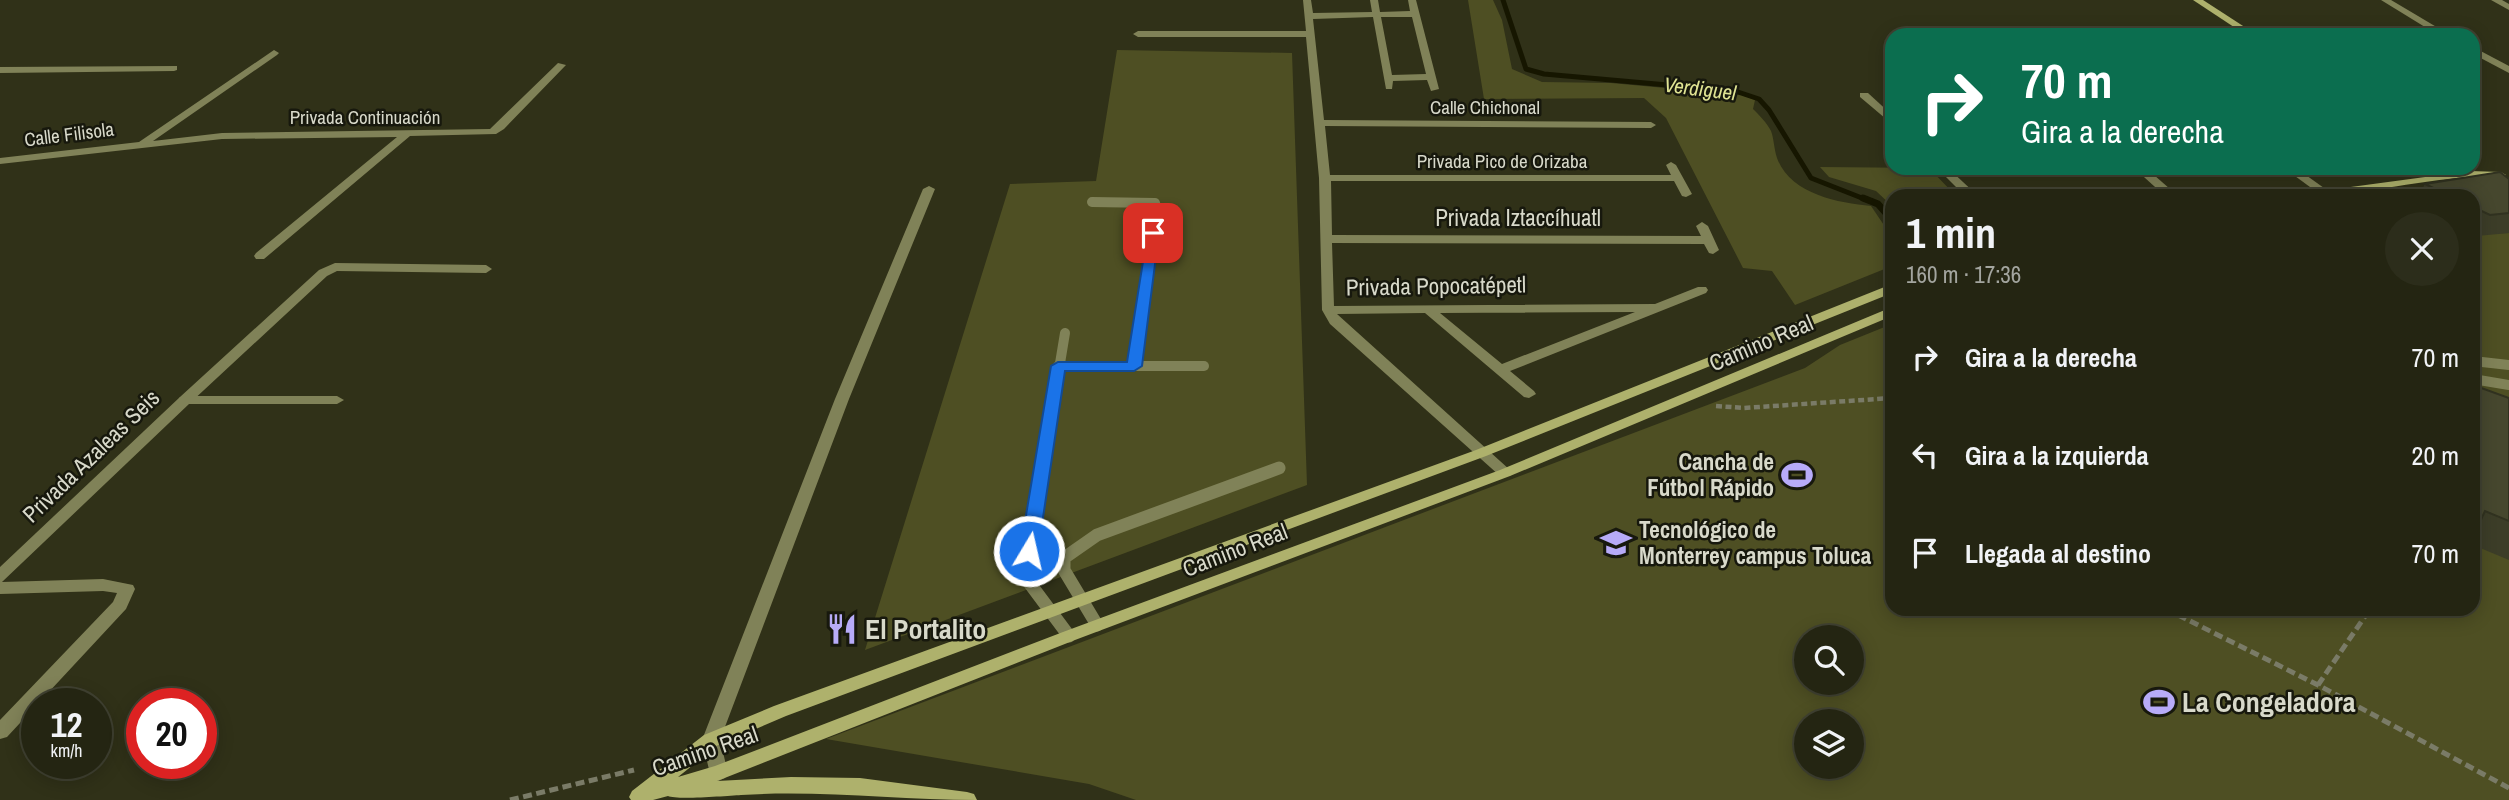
<!DOCTYPE html>
<html lang="es">
<meta charset="utf-8">
<style>
body{margin:0;font-family:"Archivo Narrow",sans-serif;background:#2c2d1b;color:#f1f3f6;height:100vh;display:flex;flex-direction:column;font-size:26px;white-space:nowrap}
*{box-sizing:border-box;margin:0}
p{font-size:23px;color:#a3a59f}
.icon{flex:none;width:38px;height:38px;fill:none;stroke:currentColor;stroke-width:2;stroke-linecap:round;stroke-linejoin:round}
.map{position:relative;flex:1;overflow:hidden}
.details{position:absolute;left:1885px;top:189px;width:595px;height:427px;display:flex;flex-direction:column;background:#242512;border-radius:21px;box-shadow:0 4px 18px #0003,0 0 0 2px #414232}
.details>*{flex:none}
.guide{position:absolute;left:1885px;top:28px;width:595px;height:147px;border-radius:21px;box-shadow:0 4px 18px #0003,0 0 0 2px #414232;background:#0b6e4f;color:#fff;overflow:hidden}
.fabs{position:absolute;left:1794px;top:625px;display:grid;gap:14px}
.fabs a{display:grid;place-items:center;width:70px;height:70px;border-radius:50%;background:#242512;box-shadow:0 4px 18px #0003,0 0 0 2px #414232;font-size:35px}
.speed{position:absolute;left:21px;top:688px;display:flex;gap:14px;font-size:35px;font-weight:700;text-align:center}
.speed>*{display:grid;place-content:center;width:91px;height:91px;border-radius:50%;background:#242512;box-shadow:0 4px 18px #0003,0 0 0 2px #414232;line-height:1}
.speed small{font-size:18px;font-weight:400}
.speed .limit{border:10px solid #d22;background:#fff;color:#111}
.pin{position:absolute;display:grid;place-items:center;width:60px;height:60px;color:#fff;margin:-30px;border-radius:14px;box-shadow:0 4px 10px #0006}
.me{position:absolute;width:77px;margin:-38px;rotate:9deg;stroke-linejoin:round;filter:drop-shadow(0 0 5px #0008)}
.turn{display:flex;align-items:center;gap:24px;height:147px;padding:0 21px;font-size:32px}
.turn .icon{width:91px;height:91px;stroke-width:2.5}
.turn b{display:block;font-size:49px;line-height:60px}
.round{display:grid;place-items:center;flex:none;width:74px;height:74px;border-radius:37px;background:#2c2d1b}
.head{display:flex;align-items:center;justify-content:space-between;height:119px;padding:0 21px}
h1{font-size:42px;font-weight:700;line-height:52px}
ul{padding:0;list-style:none}
li{display:flex;align-items:center;gap:21px;height:98px;padding:0 21px}
li div{flex:1}
li b{display:block;font-size:26px}
li em{font-style:normal}
.map>svg:first-child{display:block}
.green{fill:#4e4f23;fill-rule:evenodd}
.lines{fill:none;stroke-linecap:round;stroke-linejoin:round}
.stream-far1{stroke:#161600;stroke-width:5}
.stream{stroke:#161600;stroke-width:7}
.path-far1{stroke:#7a7b67;stroke-width:4.5;stroke-dasharray:6 3.5;stroke-linecap:butt}
.path{stroke:#7a7b67;stroke-width:5;stroke-dasharray:9 4.5;stroke-linecap:butt}
.service-far1{stroke:#808258;stroke-width:10}
.service{stroke:#808258;stroke-width:13}
.pedestrian{fill:#808258;fill-rule:evenodd}
.minor{fill:#808258;fill-rule:evenodd}
.secondary{fill:#aeb16c;fill-rule:evenodd}
.wall{fill:#3c3d28}
.building{fill:#46472e;stroke:#313220;stroke-width:2}
.route{fill:#1a73e8;stroke:#114b97;stroke-width:2}
.labels{text-anchor:middle;stroke-width:5;stroke-linejoin:round;paint-order:stroke}
.far-street-label{font-size:19px;fill:#d8d9ca;stroke:#17180d}
.far-water-label{font-size:21px;font-style:italic;fill:#e0e493;stroke:#17180d}
.street-label{font-size:23px;fill:#d8d9ca;stroke:#17180d}
.poi-label{font-size:23px;font-weight:bold;fill:#d8d9ca;stroke:#17180d;text-anchor:end}
.near-poi-label{font-size:28px;font-weight:bold;fill:#d8d9ca;stroke:#17180d;text-anchor:start}
</style>
<div class="map">
<svg width="2509" height="800" viewBox="0 0 2509 800">
<rect width="100%" height="100%" fill="#303118"/>
<g class="green">
<path d="M1468,0H1493L1502,20L1512,69L1542,82L1611,83L1742,95L1755,100L1753,109C1759,115 1767,123 1771,131C1774,139 1774,149 1777,158C1790,194 1838,203 1871,206L1892,237V266L1795,305L1772,271L1743,268L1666,118L1644,98L1484,99Z"/>
<path d="M1117,50L1292,53L1307,485L865,650L1010,184L1096,181Z"/>
<path d="M1820,167L1929,168L1956,196H1892V206L1876,191L1829,177Z"/>
<path d="M2509,233V800H1136L1089,784L826,739L1805,368L1840,345L1892,324V609H2473V234ZM1806,637H1852V682H1806ZM1806,721H1852V766H1806Z"/>
</g>
<g class="lines">
<path class="stream-far1" d="M1503,0L1526,69L1544,74L1735,91L1759,99L1769,110L1811,178L1867,200"/>
<path class="stream" d="M1863,198L1878,204L1892,220"/>
<path class="path-far1" d="M1716,406L1744,408L1892,398"/>
<g class="path">
<path d="M2166,609L2318,685L2509,788"/>
<path d="M2318,685L2370,609"/>
<path d="M510,800L634,770"/>
</g>
<g class="service-far1">
<path d="M1092,202L1155,203L1156,206L1134,366"/>
<path d="M2473,361L2509,365"/>
<path d="M1058,366H1204"/>
<path d="M2473,379L2509,385"/>
<path d="M1044,460L1065,333"/>
</g>
<g class="service">
<path d="M1044,458L1025,577L1069,636"/>
<path d="M1097,625L1064,570V558L1097,535L1279,468"/>
</g>
<path class="pedestrian" d="M335,263L486,265L492,269L486,273L337,271L327,276L190,403H180L178,400L180,397L319,270Z"/>
<g class="minor">
<path d="M1303,0H1311L1313,13L1372,12L1370,0H1378L1380,12L1410,11L1408,0H1416L1439,89L1431,91L1427,80L1393,81L1392,89H1386L1373,17L1313,19L1324,120L1651,122L1656,125L1651,128L1325,126L1330,175H1671L1666,165L1671,162L1676,165L1692,194L1686,197L1682,196L1674,181H1331L1332,235L1701,236L1696,226L1702,222L1708,226L1719,250L1713,254L1709,253L1704,244L1332,243L1334,306L1655,304L1698,287H1706L1708,290L1706,293L1510,371L1534,391L1536,394L1529,398L1524,397L1425,313L1337,314L1510,470L1512,473L1510,476H1500L1330,324L1322,310L1319,178L1306,37H1138L1133,34L1138,31H1306ZM1381,17H1412L1426,74L1392,75ZM1635,312L1502,364L1440,313Z"/>
<path d="M2381,0H2391L2450,35H2438Z"/>
<path d="M2491,0H2502L2509,4V10Z"/>
<path d="M2473,47L2509,66V73L2473,54Z"/>
<path d="M274,50L279,53L277,55L153,141L222,133L490,129L558,63L566,65L504,129L496,134L410,136L264,259H256L254,256L256,253L397,137L222,139L0,164V158L139,142Z"/>
<path d="M177,66V70L174,71L0,73V67Z"/>
<path d="M1860,93H1868L1892,115V124L1860,97Z"/>
<path d="M1937,168H1948L1978,196H1965Z"/>
<path d="M2134,168H2146L2178,196H2165Z"/>
<path d="M2284,168H2296L2331,193L2326,196L2321,195Z"/>
<path d="M929,186L935,189L849,399L720,740L728,773L725,778L718,781L711,778L702,740L835,399L923,189Z"/>
<path d="M185,396H337L344,400L337,404H189L2,582L103,579L133,585L135,589L126,609L7,737L0,739V720L113,602L117,593L103,591L0,594V567L180,397Z"/>
</g>
<g class="secondary">
<path d="M2193,0H2203L2257,35H2246Z"/>
<path d="M2470,171L2501,172L2506,175C2497,182 2481,177 2469,177C2413,181 2357,196 2300,196L2306,193Z"/>
<path d="M2438,189L2442,190V194L2406,196L2412,193Z"/>
<path d="M1892,284V293L1486,456L786,716L718,745L678,777L715,766L1063,632L1500,470L1892,307V316L1510,476L1075,640L717,781L791,777L860,778L967,792L974,794L977,800C898,800 820,790 741,795C726,796 676,800 668,796L653,800H631L629,797L632,791L704,735L774,706L1476,450Z"/>
</g>
</g>
<g class="wall">
<path d="M2509,179V233L2477,236L2473,234V196H2418L2425,184Z"/>
<path d="M2473,385L2509,398V560L2473,545Z"/>
</g>
<g class="building">
<path d="M2500,172L2509,179V213L2490,215L2473,207V196H2450L2425,184Z"/>
<path d="M2473,385L2509,398V521L2485,511L2473,537Z"/>
</g>
<path class="route" d="M1148,230L1159,233L1142,366L1134,371H1065L1038,551L1036,555H1023L1020,551L1051,366L1058,362H1127Z"/>
<defs>
<symbol id="stadium-bare" viewBox="-9 -9 18 18"><path d="M0-5a6.5 5 0 1 0 0 10a6.5 5 0 1 0 0-10ZM-3.5-1.8h7v3.6h-7Z" fill="#b7abf8" stroke="#17180d" stroke-width="2.5" paint-order="stroke"/></symbol>
<symbol id="university-bare" viewBox="-9 -9 18 18"><path d="M0-5L7-2L0 1L-7-2ZM-4 1L0 2.5L4 1V4Q0 6-4 4Z" fill="#b7abf8" stroke="#17180d" stroke-width="2.5" paint-order="stroke"/></symbol>
<symbol id="restaurant-bare" viewBox="-9 -9 18 18"><path d="M-5-6h1v4h1v-4h1v4h1v-4h1v5L-1.5 .5V6h-2V.5L-5-1ZM5-6V6H3V1.5H1.5Q1.5-4 5-6Z" fill="#b7abf8" stroke="#17180d" stroke-width="2.5" paint-order="stroke"/></symbol>
</defs>
<g fill-rule="evenodd">
<use href="#stadium-bare" x="1775" y="453" width="44" height="44"/>
<use href="#university-bare" x="1594" y="521" width="44" height="44"/>
<use href="#restaurant-bare" x="820" y="607" width="44" height="44"/>
<use href="#stadium-bare" x="2137" y="680" width="44" height="44"/>
</g>
<g class="labels">
<g class="far-street-label">
<text x="1485" y="114">Calle Chichonal</text>
<text x="365" y="124">Privada Continuación</text>
<text transform="translate(69 134) rotate(-7)" y="7">Calle Filisola</text>
<text x="1502" y="168">Privada Pico de Orizaba</text>
</g>
<g class="far-water-label">
<text transform="translate(1700 89) rotate(7)" y="7">Verdiguel</text>
</g>
<g class="street-label">
<text x="1518" y="226">Privada Iztaccíhuatl</text>
<text transform="translate(1436 286) rotate(-1)" y="8">Privada Popocatépetl</text>
<text transform="translate(1761 343) rotate(-23)" y="8">Camino Real</text>
<text transform="translate(91 456) rotate(-44)" y="8">Privada Azaleas Seis</text>
<text transform="translate(1235 550) rotate(-21)" y="8">Camino Real</text>
<text transform="translate(705 751) rotate(-19)" y="8">Camino Real</text>
</g>
<g class="poi-label">
<text x="1774" y="470">Cancha de<tspan x="1774" dy="26">Fútbol Rápido</tspan></text>
<text x="1639" y="538" text-anchor="start">Tecnológico de<tspan x="1639" dy="26">Monterrey campus Toluca</tspan></text>
</g>
<g class="near-poi-label">
<text x="865" y="639">El Portalito</text>
<text x="2182" y="712">La Congeladora</text>
</g>
</g>
</svg>
<div class="fabs">
<a><svg class="icon" aria-label="search" viewBox="0 0 24 24"><circle cx="10" cy="10" r="6"/><path d="M15 15l6 6"/></svg></a>
<a><svg class="icon" aria-label="layers" viewBox="0 0 24 24"><path d="M12 4l9 5-9 5-9-5zM3 14l9 5 9-5"/></svg></a>
</div>
<div class="speed"><div>12<small>km/h</small></div><div class="limit">20</div></div>
<div class="pin" style="left:1153px;top:233px;background:#d93025"><svg class="icon" aria-label="arrive" viewBox="0 0 24 24"><path d="M6 21V4h12l-3 4 3 4H6"/></svg></div>
<svg class="me" style="left:1029px;top:551px" viewBox="-20 -20 40 40"><circle r="17" fill="#1a73e8" stroke="#fff" stroke-width="3"/><path d="M0-11L8 9 0 5-8 9z" fill="#fff"/></svg>
<div class="guide">
<div class="turn"><svg class="icon" aria-label="right" viewBox="0 0 24 24"><path d="M7 20v-9h11M14 6l5 5-5 5"/></svg><div><b>70 m</b>Gira a la derecha</div></div>
</div>
<section class="details">
<div class="head"><div><h1>1 min</h1><p>160 m · 17:36</p></div><a class="round"><svg class="icon" aria-label="close" viewBox="0 0 24 24"><path d="M6 6l12 12M18 6L6 18"/></svg></a></div>
<ul>
<li><svg class="icon" aria-label="right" viewBox="0 0 24 24"><path d="M7 20v-9h11M14 6l5 5-5 5"/></svg><div><b>Gira a la derecha</b></div><em>70 m</em></li>
<li><svg class="icon" aria-label="left" viewBox="0 0 24 24"><path d="M17 20v-9H6M10 6l-5 5 5 5"/></svg><div><b>Gira a la izquierda</b></div><em>20 m</em></li>
<li><svg class="icon" aria-label="arrive" viewBox="0 0 24 24"><path d="M6 21V4h12l-3 4 3 4H6"/></svg><div><b>Llegada al destino</b></div><em>70 m</em></li>
</ul>
</section>
</div>
